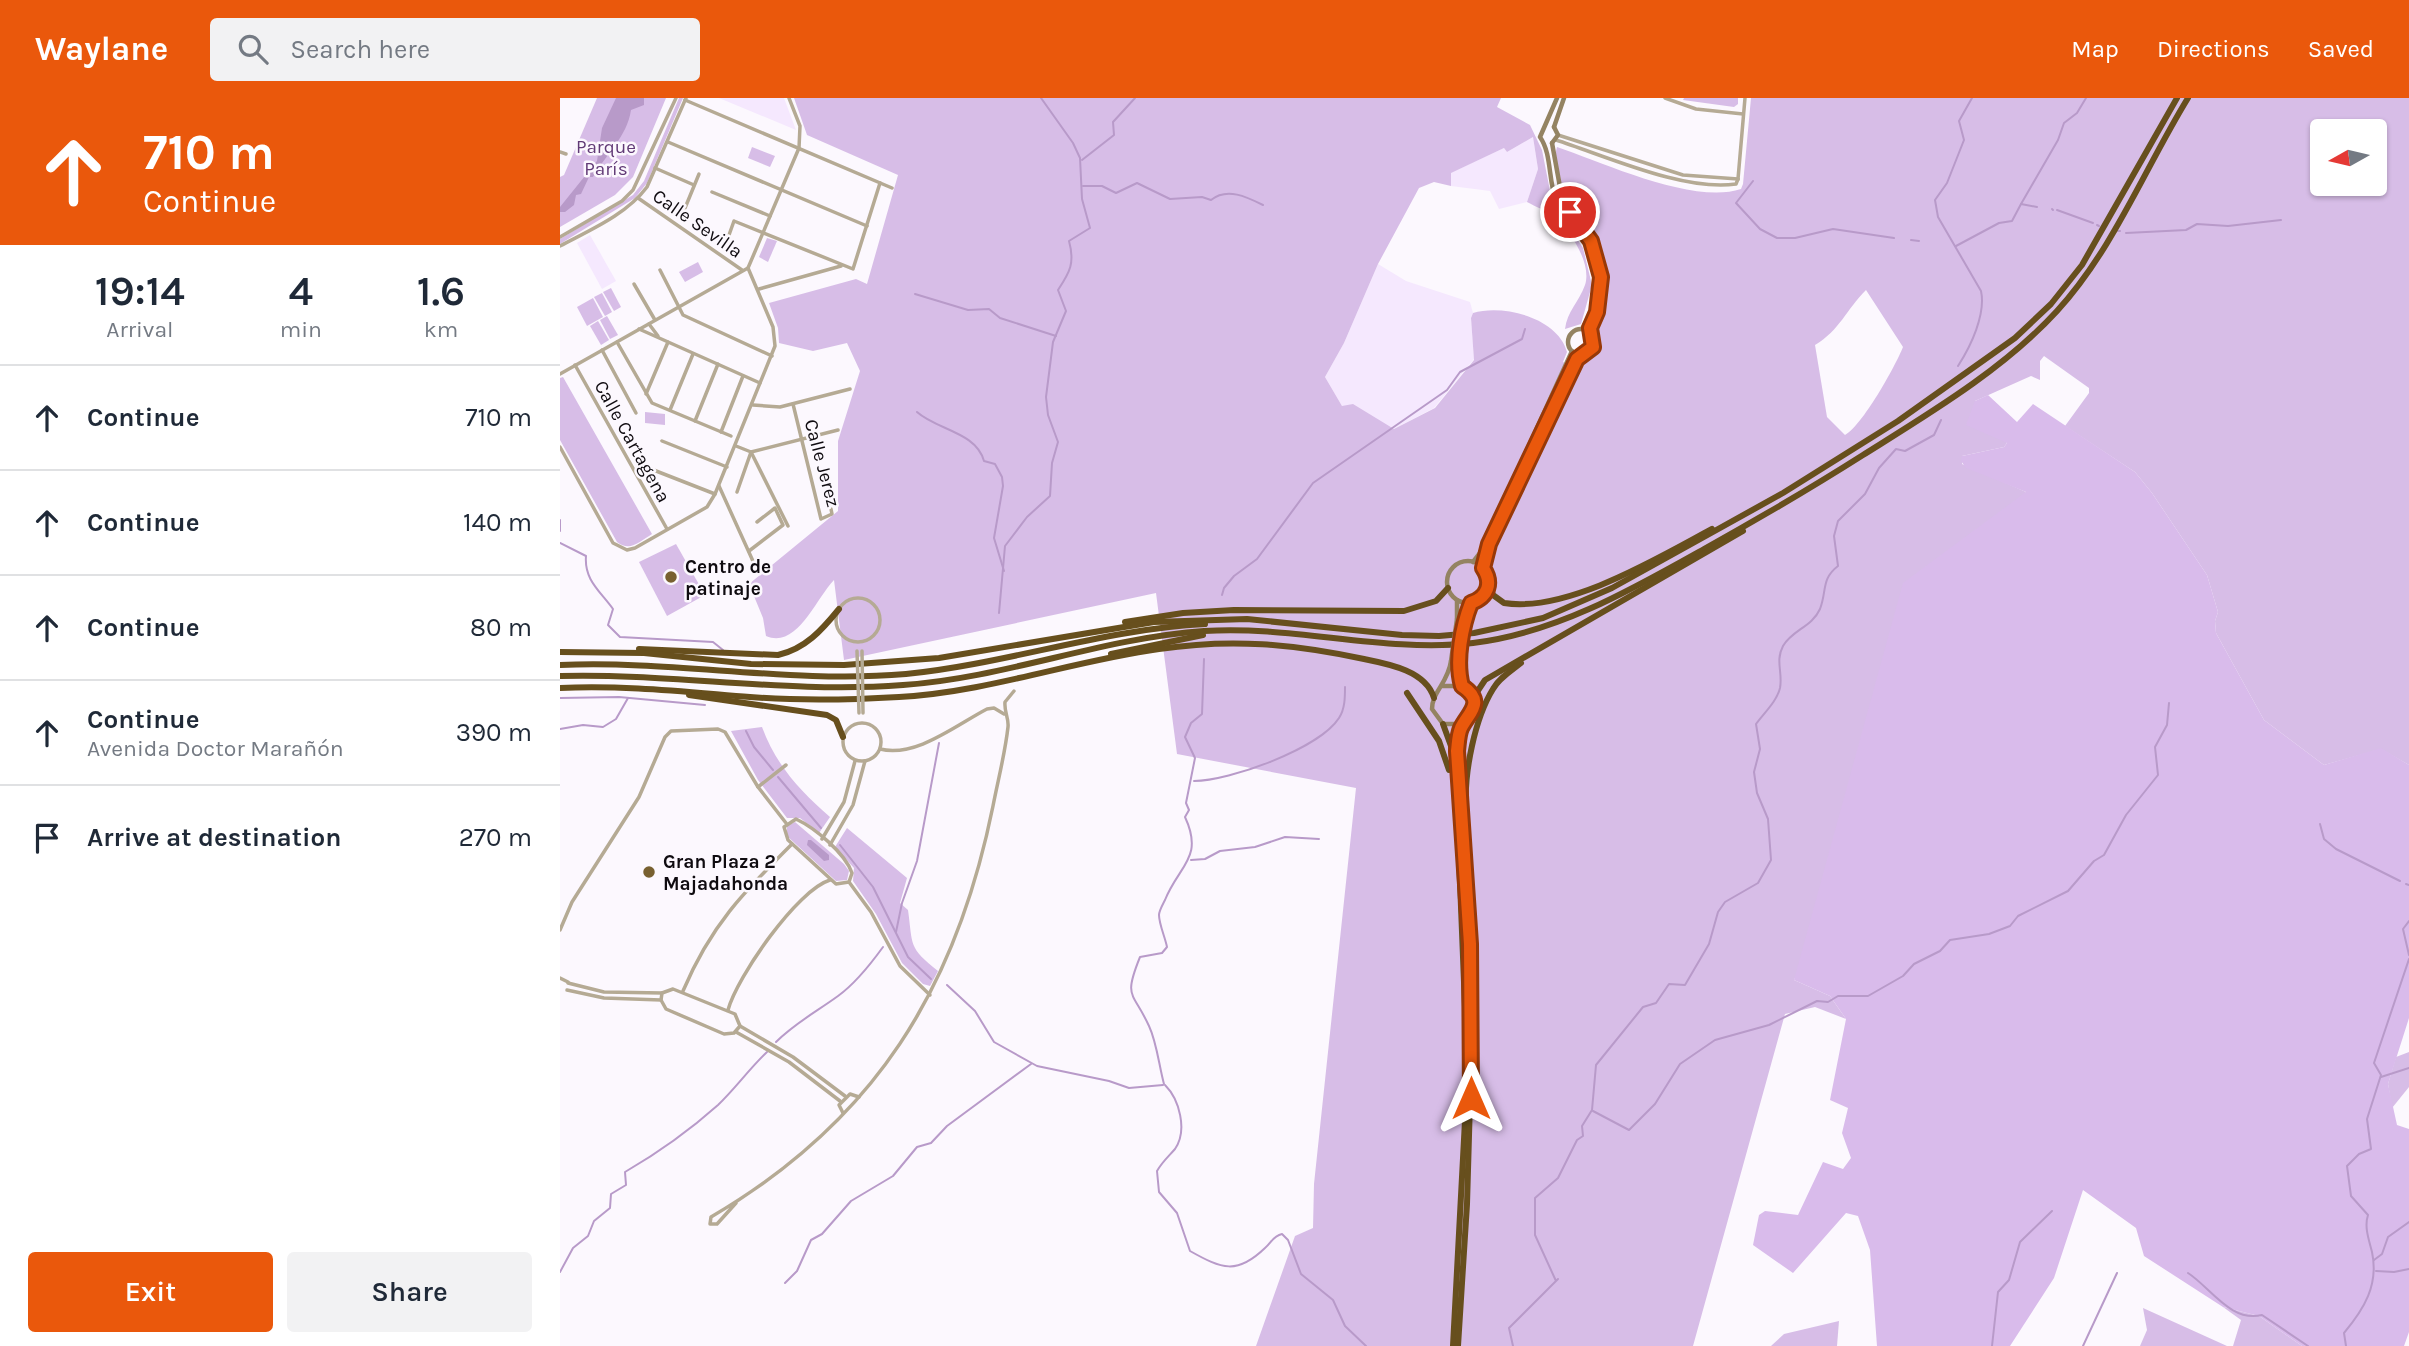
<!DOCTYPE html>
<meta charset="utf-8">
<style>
body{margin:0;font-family:Karla,sans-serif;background:#f2f2f3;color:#1f2937;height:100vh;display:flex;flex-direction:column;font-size:26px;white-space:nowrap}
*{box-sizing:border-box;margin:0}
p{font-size:23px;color:#747a83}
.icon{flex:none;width:38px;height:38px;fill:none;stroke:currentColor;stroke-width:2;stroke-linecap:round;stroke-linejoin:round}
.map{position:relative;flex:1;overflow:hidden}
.sheet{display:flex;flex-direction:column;background:#fff;width:560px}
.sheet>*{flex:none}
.guide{background:#ea580c;color:#fff;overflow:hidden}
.needle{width:46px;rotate:262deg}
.buttons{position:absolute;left:1750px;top:21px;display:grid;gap:14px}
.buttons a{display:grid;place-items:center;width:77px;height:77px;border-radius:7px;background:#fff;box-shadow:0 2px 5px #0004;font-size:35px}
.pin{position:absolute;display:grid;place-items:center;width:60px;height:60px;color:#fff;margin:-30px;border:4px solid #fff;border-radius:50%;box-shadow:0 2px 7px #0007}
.me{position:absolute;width:77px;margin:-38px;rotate:0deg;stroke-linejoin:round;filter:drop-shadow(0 0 5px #0008)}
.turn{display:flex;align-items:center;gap:24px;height:147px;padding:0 28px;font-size:32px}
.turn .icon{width:91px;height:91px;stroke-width:2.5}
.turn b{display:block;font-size:49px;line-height:60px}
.eta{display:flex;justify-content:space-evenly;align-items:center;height:119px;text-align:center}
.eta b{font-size:42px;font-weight:600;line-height:49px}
.primary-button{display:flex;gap:14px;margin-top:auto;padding:14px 28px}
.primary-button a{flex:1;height:80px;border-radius:7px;background:#ea580c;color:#fff;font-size:28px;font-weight:600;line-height:80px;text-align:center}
.primary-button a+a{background:#f2f2f3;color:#1f2937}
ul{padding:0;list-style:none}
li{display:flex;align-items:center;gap:21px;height:105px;padding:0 28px;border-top:2px solid #e0e1e3}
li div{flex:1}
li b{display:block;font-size:26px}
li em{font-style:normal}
header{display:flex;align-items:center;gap:42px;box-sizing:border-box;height:98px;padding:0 35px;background:#ea580c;color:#fff}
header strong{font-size:33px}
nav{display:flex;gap:38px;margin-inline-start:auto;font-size:24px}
.search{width:490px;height:63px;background:#f2f2f3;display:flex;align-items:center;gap:18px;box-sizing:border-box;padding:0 24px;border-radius:7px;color:#747a83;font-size:26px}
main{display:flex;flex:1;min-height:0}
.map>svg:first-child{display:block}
.built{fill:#f5e8fe}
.green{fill:#d7bde7;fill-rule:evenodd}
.forest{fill:#d9bbeb}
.water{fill:#b89ac9}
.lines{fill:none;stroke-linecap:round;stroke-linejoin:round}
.stream{stroke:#b89ac9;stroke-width:2}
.street{stroke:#b5aa94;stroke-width:3.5}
.secondary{stroke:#948362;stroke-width:4.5}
.highway{stroke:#674f1d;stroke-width:6}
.street-bridge{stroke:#b5aa94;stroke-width:3.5}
.secondary-bridge{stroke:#948362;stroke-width:4.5}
.route-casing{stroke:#983908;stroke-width:18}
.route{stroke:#ea580c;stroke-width:12}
.poi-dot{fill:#786030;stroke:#fcf8fe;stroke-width:2.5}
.labels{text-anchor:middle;stroke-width:5;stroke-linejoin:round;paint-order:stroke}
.park-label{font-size:19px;fill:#613a76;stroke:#fcf8fe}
.street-label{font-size:19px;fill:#0f0b10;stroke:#fcf8fe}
.poi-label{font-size:19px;font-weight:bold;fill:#0f0b10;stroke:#fcf8fe;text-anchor:start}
</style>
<header>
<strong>Waylane</strong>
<div class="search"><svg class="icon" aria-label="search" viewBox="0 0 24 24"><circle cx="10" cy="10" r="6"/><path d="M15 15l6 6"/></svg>Search here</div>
<nav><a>Map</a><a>Directions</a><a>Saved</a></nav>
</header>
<main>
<section class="sheet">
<div class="guide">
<div class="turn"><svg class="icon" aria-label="ahead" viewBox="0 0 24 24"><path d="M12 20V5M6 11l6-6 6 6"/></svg><div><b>710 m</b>Continue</div></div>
</div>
<div class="eta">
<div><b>19:14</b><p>Arrival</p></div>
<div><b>4</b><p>min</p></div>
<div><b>1.6</b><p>km</p></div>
</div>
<ul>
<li><svg class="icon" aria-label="ahead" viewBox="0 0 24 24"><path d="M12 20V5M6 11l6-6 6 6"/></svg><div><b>Continue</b></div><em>710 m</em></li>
<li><svg class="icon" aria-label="ahead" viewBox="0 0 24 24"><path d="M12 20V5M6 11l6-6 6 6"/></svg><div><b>Continue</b></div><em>140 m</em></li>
<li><svg class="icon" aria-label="ahead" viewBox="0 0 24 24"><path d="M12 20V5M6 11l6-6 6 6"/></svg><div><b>Continue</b></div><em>80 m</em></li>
<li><svg class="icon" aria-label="ahead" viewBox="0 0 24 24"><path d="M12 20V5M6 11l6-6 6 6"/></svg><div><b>Continue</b><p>Avenida Doctor Marañón</p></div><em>390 m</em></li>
<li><svg class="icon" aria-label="arrive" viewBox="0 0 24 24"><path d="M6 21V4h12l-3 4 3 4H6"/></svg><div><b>Arrive at destination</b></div><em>270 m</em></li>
</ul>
<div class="primary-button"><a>Exit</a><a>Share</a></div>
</section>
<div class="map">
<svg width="1849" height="1248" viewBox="0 0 1849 1248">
<rect width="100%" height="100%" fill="#fcf8fe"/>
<g class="built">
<path d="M159,0H224L236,32Z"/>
<path d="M973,39L978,71L967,104L939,111L930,93L891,88L890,75L944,50L947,54Z"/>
<path d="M30,137L56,183L42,191L17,145Z"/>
<path d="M818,166L846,183L910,204L913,215L911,220L914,261L874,310L834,331L782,308L765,279L784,245Z"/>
</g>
<g class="green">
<path d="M37,0H106L73,79L55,97L0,129V79L4,77Z"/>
<path d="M119,0H123L87,85L75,100L0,146V141L73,97L84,83Z"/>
<path d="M234,0H941L937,9L970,27L982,52L992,103L1023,150L1032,187L1021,226L1005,231C1007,213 1019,204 1025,187C1032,166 1011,134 996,120C988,113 976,109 967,104L978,71L973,39L947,54L944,50L891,75V88L874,84L859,90L818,166L784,245L765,279L782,308L793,306L834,331L875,310L914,262L911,220L913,215C944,206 998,220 1007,254L1003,264L1016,271C1026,256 1039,254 1034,232C1047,202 1053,168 1034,137C1020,116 1004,102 999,76C997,67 994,58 997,49C1044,65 1134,107 1181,91L1183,86L1191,0H1849V667L1821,651L1764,667L1704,622L1656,535L1655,523L1658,514L1647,477L1592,395L1575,374L1505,328L1529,295V290L1484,258L1480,263V282L1471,278L1415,303L1447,345L1444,349L1402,358V366L1466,394L1234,882L1270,898L1286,921L1255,909L1225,916L1133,1248H696L735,1138L753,1130L754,1086L796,690L617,656L596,495L284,562L274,482C255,502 237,551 206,538L203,520L189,486L278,413V343L300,273L287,245L253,253L219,245L218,230L209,205L296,181L307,186L338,77L247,37ZM1762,33H1815V86H1762ZM1306,192L1343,249C1335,269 1302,328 1285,337L1267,319L1255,247C1280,232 1286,212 1306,192Z"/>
<path d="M1124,0H1178V6L1174,9L1123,2Z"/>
<path d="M192,49L215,58L210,69L188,60Z"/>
<path d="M207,140L217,143L208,164L199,159Z"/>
<path d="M138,164L143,174L125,184L119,174Z"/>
<path d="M51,190L61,209L54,213L43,194Z"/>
<path d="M42,195L52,214L45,218L34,199Z"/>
<path d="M33,200L43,219L27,228L17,209Z"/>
<path d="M47,218L58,237L50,241L40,222Z"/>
<path d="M38,223L49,242L41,247L30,228Z"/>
<path d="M3,279L92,436C79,444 70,454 57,444L0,342V280Z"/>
<path d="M85,314L105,316V327L85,325Z"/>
<path d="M116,446L145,497L107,518L79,464Z"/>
<path d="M202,629C216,667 240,693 270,719L259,735L240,720H227L198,682L171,633Z"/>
<path d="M235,724L284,766L289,773L287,782L276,783L227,738V728Z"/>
<path d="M287,730L347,780L340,805L348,812C353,848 348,849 378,873L370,888L363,886L342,865L316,816L293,783L294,770L275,749Z"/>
<path d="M1849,954V989L1832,1010L1828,986L1836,959Z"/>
<path d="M1663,1209L1699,1218L1742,1248H1673L1681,1222Z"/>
<path d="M1583,1210L1667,1248H1580L1587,1232Z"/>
<path d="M1279,1223L1277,1248H1211L1224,1236Z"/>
</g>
<path class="forest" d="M1428,297L1457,324L1473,306L1575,374L1592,395L1647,477L1658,514L1655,523L1656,535L1704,622L1764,667L1821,650L1849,667V920L1828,986L1837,1027L1849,1031V1234L1844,1248H1742L1699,1218L1663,1209L1584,1158L1576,1130L1523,1092L1494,1180L1450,1248H1317L1310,1152L1298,1118L1286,1115L1233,1175L1193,1147L1199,1117L1205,1113L1238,1117L1263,1064L1283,1071L1291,1060L1282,1035L1288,1010L1270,1002L1286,921L1270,898L1234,882L1343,485L1466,394L1406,370L1401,363L1402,358L1444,349L1447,345L1406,327L1415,303Z"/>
<g class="water">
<path d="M56,0H84V7L71,12C67,39 46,56 33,79H29L21,96L16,97L14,107L5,114H0V109L37,63L42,30Z"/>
<path d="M248,742H251L269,757V762L264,763L247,747Z"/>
</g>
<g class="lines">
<g class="stream">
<path d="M522,62L554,37L553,24L575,0"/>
<path d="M1193,83L1176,105L1200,131L1217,140H1235L1273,131L1334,140"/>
<path d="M523,88H542L556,95L577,85L610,101L642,99L651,102C667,89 687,99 703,107"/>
<path d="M1461,106L1498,42L1504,25L1517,15L1526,0"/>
<path d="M1492,111L1493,112"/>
<path d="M1497,112L1533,125"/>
<path d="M1537,127L1539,128"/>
<path d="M1558,133H1560"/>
<path d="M1566,135L1626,132L1637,126L1668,128L1721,122"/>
<path d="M1351,142L1359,143"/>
<path d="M1396,148L1439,125L1452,123L1461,106L1477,109"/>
<path d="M355,196L408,212L429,211L440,220L496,238"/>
<path d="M1398,268C1411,248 1426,216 1421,193L1378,119L1375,102L1387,85L1404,42L1399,23L1412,0"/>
<path d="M357,314C377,332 416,334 424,363L435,366L442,379L443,388L434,440L444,473"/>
<path d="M0,422V433"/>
<path d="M0,445L26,458C24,482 40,493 53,511L48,527L60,539L153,544L163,552"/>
<path d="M662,497L664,490L674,478L697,461L753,385L887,292L900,274L962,241L965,231"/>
<path d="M439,515L445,448L467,419L490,398L492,365L498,344L488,317L486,299L493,244L506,213L498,192C510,174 515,165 509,143L530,130L522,101L520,60L513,45L481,0"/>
<path d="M0,600L59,599L145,607"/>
<path d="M0,631L23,627L43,629L56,621L68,600"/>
<path d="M186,633L194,649L213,672"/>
<path d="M218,679L261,730"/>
<path d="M634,683C669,683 759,651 779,620C785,611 785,599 785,589"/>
<path d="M1760,726L1764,741L1776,751L1840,783"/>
<path d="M280,747L313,789L348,859L371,881"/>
<path d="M631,762L645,761L660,753L695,749L725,739L759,741"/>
<path d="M1846,786L1849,787"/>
<path d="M1849,823L1843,831L1849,857"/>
<path d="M336,834L342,805L357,763L379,645"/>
<path d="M387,887L415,913L434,944L477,968L549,983L569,990L603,987"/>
<path d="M216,944C235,925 256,914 278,898C296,885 310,867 323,849"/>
<path d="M1821,979L1849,970"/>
<path d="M604,986C599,968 597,945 589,928C573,893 563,901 580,859L602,855L607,849C605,839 599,826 599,817C599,813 603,806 605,802C619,767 644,760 625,719L629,712L626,705L635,660L625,639L631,625L642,616L644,561"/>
<path d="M605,987C619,1001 628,1032 615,1051C609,1058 602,1064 597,1073L599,1094L617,1115L630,1153C662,1171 677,1177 705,1150C712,1144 713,1138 722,1136L728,1142L741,1176L773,1202L785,1228L806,1248"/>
<path d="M1033,1013L1069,1032L1095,1006L1120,966L1155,942L1209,927L1257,903L1268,904L1278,898H1308L1343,878L1354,866L1380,853L1390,842L1429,836L1450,828L1458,818L1508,793L1534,763L1544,757L1566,717L1598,677L1595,649L1607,627L1609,605"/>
<path d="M1814,1162L1822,1156L1828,1139L1849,1124"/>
<path d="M1816,1173L1834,1174L1849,1171"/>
<path d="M0,1174L13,1150L28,1138L34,1123L50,1110L51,1096L66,1087L65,1074C96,1056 130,1032 158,1007C175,991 189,971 207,954"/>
<path d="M1628,1175C1650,1189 1671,1225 1702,1217L1748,1248"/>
<path d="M225,1185L237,1173L251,1142L262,1136L291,1103L333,1078L357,1049L371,1045L387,1028L471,966"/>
<path d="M953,1248L949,1230L998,1181L996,1183L975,1137V1100L998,1080L1017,1042L1023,1038L1022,1028L1032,1012L1036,967L1083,909L1096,905L1109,886L1125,887L1149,846L1158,814L1165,804L1198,785L1211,762L1208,721L1197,695L1194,674L1200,651L1196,626C1204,615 1217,603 1220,590C1223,575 1215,563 1223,548C1232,532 1252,529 1260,511C1267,493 1261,481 1278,468L1274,438L1278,423L1305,396L1319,370L1336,351L1345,353L1374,337L1381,322"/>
<path d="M1432,1248L1438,1194L1449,1182L1460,1144L1492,1113"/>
<path d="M1523,1248L1557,1175"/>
<path d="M1786,1248L1784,1235C1804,1211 1819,1187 1812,1154C1809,1142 1804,1129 1808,1117L1791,1098L1787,1068L1799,1056L1811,1051L1807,1021L1821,977L1814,965L1849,861"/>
</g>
<g class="street">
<path d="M1105,0L1136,11L1183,16"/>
<path d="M125,2L332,90"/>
<path d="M998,37L1123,77L1178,81"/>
<path d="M996,42C1046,58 1125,94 1176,86L1178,81"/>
<path d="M108,44L307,128"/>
<path d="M0,54L6,56"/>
<path d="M95,70L134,87"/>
<path d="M1178,81L1185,0"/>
<path d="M152,94L210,118"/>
<path d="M78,100L182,172"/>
<path d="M125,110L139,76"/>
<path d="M169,137L174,123L293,171L320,85"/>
<path d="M0,139L62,103L73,92L116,0"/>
<path d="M0,148C30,132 66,117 87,89L126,0"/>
<path d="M100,172L123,217L212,258"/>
<path d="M74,186L95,222"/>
<path d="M199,191L281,168"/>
<path d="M89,226L98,238"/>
<path d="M79,231L200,285"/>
<path d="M57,244L92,305L171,338"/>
<path d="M42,252L76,315"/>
<path d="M15,267L107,431"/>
<path d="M0,276L188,170"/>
<path d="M86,296L108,244"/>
<path d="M233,306L261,421L272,416L271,411"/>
<path d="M193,307L220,309L290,291"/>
<path d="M110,312L133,256"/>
<path d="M135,323L158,266"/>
<path d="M161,334L183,278"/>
<path d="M102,343L167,369"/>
<path d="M176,348L191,354L228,428"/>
<path d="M0,349L53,445L67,452L75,450L147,409L155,396L215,248L213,229L188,170L239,50L240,28L229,0"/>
<path d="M91,371L155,396"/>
<path d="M159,388L197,472"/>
<path d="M177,394L191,354L278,332"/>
<path d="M189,453L223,427L215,410L197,424"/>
<circle cx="298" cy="522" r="22"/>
<circle cx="302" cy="644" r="19"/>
<path d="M320,651C356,660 396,627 427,611L434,610L444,616"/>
<path d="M198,689L226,667"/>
<path d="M236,721C255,730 285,755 292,775L289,784L276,786L228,742L224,729Z"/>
<path d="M262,741L284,704L295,663"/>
<path d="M270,747L293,707L305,663"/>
<path d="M289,784L311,814L340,868L370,897"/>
<path d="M0,832L12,804L79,699L105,639L111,633L158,631L165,634L198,689L226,725"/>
<path d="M0,880L8,884"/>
<path d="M8,885L44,894L102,895"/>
<path d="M113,891L175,916L180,928L174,935L164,936L106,911L101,902L102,895Z"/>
<path d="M7,892L44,900L101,902"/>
<path d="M123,893C151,827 183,795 232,746"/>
<path d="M168,912C177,879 237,792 270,782"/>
<path d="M180,928L233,959L285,998"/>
<path d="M176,934L229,964L280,1003"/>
<path d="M283,1015L279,1007L290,996L299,999"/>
<path d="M176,1105L157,1126H150L151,1119C315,1023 396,891 433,708C438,682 445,656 448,629C449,620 444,614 445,604L454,593"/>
</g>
<g class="secondary">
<path d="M997,0L980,39C992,56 988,82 996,102C1003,117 1015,129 1024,143C1040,169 1039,206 1022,231"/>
<path d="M994,29L1004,0"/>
<path d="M992,45L1002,100L1038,158L1041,198L1030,235"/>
<path d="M992,45L998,37L994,29"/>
<circle cx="1021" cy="244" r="13"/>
<circle cx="908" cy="484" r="21"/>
<path d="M913,464L920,455L1012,253"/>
<path d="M923,470L929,446L1020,257"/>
<path d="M897,502V521"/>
<path d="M906,522L911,505"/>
<path d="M899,563L902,588"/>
<path d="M883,588H902L913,600L914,612L904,626H883L872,611C872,594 888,585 891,563"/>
</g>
<g class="highway">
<path d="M929,485L933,497L944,505C1007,515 1098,460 1152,431"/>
<path d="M565,524L623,515L674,512L844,513L876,503L888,490"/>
<path d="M79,551L218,557C245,551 262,532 279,511"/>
<path d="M0,554L84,555L191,566L284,567L379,560L594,524L687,521L842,537L879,538L914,535L983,520L1052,490L1223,395L1338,323L1455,240L1491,206L1522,167L1617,0"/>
<path d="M551,556L643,537"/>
<path d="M0,567C116,562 230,586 346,576C446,566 544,531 645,526"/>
<path d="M0,578C115,575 228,596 343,587C445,580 542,540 644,533C734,527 823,555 913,545C996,535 1071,492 1144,451C1198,421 1251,390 1303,357C1370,315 1444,271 1497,213C1553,152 1585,70 1628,0"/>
<path d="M0,590C64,587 126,594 190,599C240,603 289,602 339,599C428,594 512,563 599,551C672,540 733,546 804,561C829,566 866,573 874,600"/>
<path d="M847,595L879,643L889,672"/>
<path d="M129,597L267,617L276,622L283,639"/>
<path d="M913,600L925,582L1183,433"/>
<path d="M883,626L891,648L898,734L906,934V1004L893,1248"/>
<path d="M906,709C904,674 915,620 933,591C939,580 951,573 961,565"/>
<path d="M898,1248L907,1106L912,935L904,734L897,653L904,626"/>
</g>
<g class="street-bridge">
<path d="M297,553L299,615"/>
<path d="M302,553L303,615"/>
</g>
<g class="secondary-bridge">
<path d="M891,563L897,521"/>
<path d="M899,563L906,522"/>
</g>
</g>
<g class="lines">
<defs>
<path id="route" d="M911,1000L910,846L897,653C898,645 898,637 901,630C909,614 926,604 902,588C895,563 902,528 911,505C928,499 933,485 923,470L929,446L1017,261L1033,249L1030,230L1037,214L1041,179L1031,143L1010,114"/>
</defs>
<use href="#route" class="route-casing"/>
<use href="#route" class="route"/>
</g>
<g class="poi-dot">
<circle cx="111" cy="479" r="7"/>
<circle cx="89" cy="774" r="7"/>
</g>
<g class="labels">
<g class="park-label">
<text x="46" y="55">Parque<tspan x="46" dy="22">París</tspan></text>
</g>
<g class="street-label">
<text transform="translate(138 125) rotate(35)" y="7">Calle Sevilla</text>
<text transform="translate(73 343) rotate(61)" y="7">Calle Cartagena</text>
<text transform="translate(263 365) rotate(75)" y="7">Calle Jerez</text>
</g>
<g class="poi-label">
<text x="125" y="475">Centro de<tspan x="125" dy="22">patinaje</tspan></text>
<text x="103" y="770">Gran Plaza 2<tspan x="103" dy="22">Majadahonda</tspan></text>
</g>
</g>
</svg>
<div class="buttons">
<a><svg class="needle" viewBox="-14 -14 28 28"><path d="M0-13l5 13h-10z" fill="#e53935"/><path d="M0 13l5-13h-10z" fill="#747a83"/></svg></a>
</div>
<div class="pin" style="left:1010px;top:114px;background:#d93025"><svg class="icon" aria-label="arrive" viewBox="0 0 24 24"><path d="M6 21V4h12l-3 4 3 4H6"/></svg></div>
<svg class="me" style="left:911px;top:1000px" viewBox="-20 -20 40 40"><path d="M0-17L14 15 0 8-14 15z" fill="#ea580c" stroke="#fff" stroke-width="4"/></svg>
</div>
</main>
